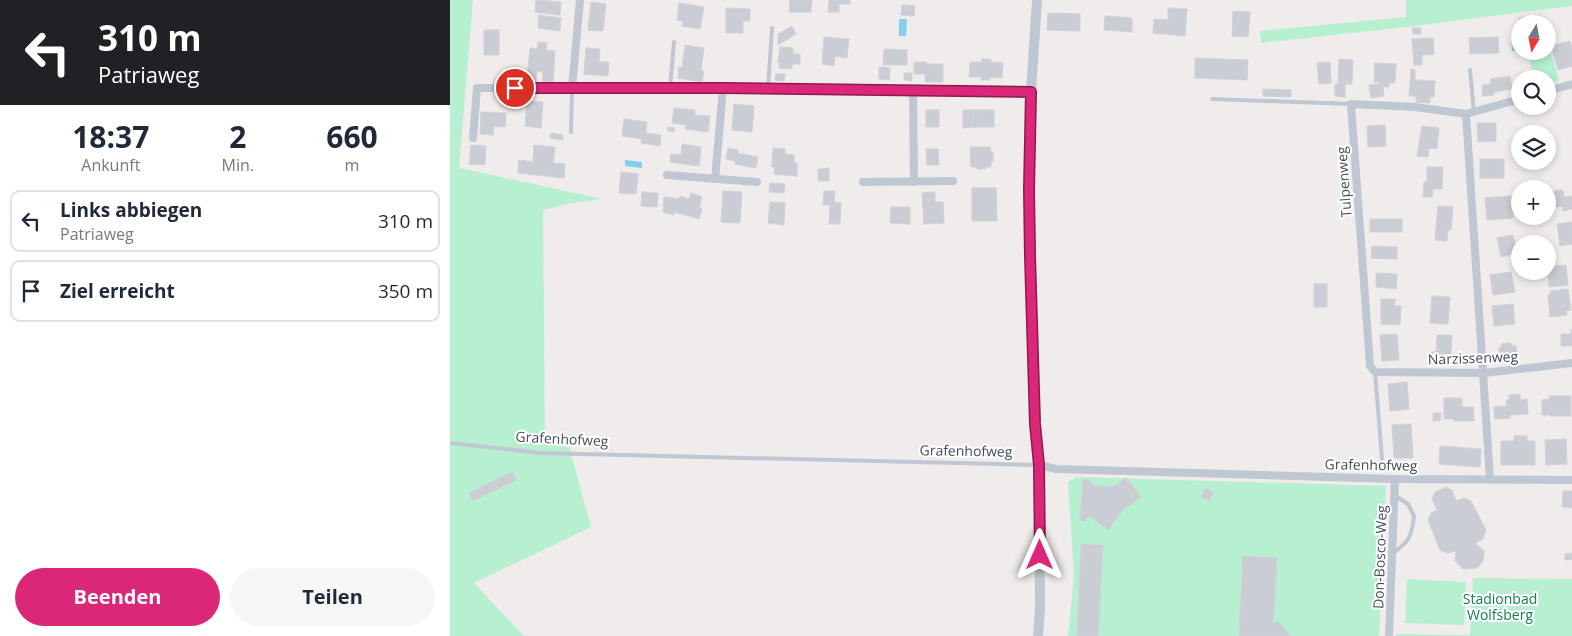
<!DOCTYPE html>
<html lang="de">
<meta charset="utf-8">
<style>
body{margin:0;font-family:"Open Sans",sans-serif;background:#f6f6f7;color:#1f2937;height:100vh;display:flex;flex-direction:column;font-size:19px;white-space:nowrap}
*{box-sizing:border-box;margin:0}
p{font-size:16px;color:#747a83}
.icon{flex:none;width:28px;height:28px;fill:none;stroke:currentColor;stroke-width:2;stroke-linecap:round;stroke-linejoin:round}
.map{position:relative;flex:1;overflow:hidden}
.drawer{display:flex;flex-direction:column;background:#fff;width:450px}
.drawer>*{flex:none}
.hud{background:#202124;color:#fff;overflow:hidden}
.needle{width:32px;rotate:190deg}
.controls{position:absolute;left:1061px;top:15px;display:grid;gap:10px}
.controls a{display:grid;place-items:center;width:45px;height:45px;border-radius:50%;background:#fff;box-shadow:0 2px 8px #0003;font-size:25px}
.pin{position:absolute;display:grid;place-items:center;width:42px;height:42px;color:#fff;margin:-21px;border:2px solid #fff;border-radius:50%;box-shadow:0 1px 5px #0007}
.me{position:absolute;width:55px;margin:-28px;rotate:0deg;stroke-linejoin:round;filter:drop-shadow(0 0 4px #0008)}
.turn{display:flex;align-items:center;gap:18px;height:105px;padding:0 15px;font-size:22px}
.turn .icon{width:65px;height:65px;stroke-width:2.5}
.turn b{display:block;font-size:35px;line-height:42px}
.eta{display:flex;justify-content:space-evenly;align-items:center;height:85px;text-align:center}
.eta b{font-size:30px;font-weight:700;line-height:35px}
.action{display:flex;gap:10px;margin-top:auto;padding:10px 15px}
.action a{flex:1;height:58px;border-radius:30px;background:#db2777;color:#fff;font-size:20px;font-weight:700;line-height:58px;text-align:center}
.action a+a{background:#f6f6f7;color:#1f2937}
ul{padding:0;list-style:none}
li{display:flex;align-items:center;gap:15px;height:62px;margin:0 10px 8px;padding:0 5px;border:2px solid #e0e1e3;border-radius:10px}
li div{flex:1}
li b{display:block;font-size:19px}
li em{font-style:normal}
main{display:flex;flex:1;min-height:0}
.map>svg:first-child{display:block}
.green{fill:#b7efd1}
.water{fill:#82cfee}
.building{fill:#cbcdd4;stroke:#cfd1d8}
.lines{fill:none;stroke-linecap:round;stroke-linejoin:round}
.service{stroke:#bec7d2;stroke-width:4}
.minor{stroke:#bec7d2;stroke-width:8}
.tertiary{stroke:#bec7d2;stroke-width:10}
.route-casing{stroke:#8e194d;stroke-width:12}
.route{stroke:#db2777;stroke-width:9}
.labels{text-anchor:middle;stroke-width:4;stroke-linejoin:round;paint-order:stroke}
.street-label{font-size:14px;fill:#444d59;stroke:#fff}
.park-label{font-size:14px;fill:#137c50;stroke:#fff}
</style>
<main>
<section class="drawer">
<div class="hud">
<div class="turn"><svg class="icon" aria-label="left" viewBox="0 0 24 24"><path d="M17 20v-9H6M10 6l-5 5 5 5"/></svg><div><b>310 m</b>Patriaweg</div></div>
</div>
<div class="eta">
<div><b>18:37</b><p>Ankunft</p></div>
<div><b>2</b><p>Min.</p></div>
<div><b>660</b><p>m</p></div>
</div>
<ul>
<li><svg class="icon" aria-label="left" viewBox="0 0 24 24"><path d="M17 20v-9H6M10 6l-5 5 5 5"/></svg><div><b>Links abbiegen</b><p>Patriaweg</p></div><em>310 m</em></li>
<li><svg class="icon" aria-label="arrive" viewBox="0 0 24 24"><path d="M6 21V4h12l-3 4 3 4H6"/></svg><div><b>Ziel erreicht</b></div><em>350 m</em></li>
</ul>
<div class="action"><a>Beenden</a><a>Teilen</a></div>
</section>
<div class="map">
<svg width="1122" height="636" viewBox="0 0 1122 636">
<rect width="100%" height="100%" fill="#efeceb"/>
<g class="green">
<path d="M0,0H23L9,168L152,199L123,203L93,210L95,443L119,447L141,527L24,583L74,636H0Z"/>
<path d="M956,0H1122V6L964,26L811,43L810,31L956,17Z"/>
<path d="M1091,15L1093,24L1070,25L1068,17Z"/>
<path d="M1098,40L1109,81L1098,84V79H1085L1077,51H1098Z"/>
<path d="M627,477L936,486L929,636H618L624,576L618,482Z"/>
<path d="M1023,578L1122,579V636H946V634L1020,635Z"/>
<path d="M957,579L1016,582L1014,625L955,623Z"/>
</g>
<g class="water">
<path d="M449,19H457L456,36H449Z"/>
<path d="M1069,36L1070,50L1062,51L1061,37Z"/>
<path d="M175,160L192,162V168L175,166Z"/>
</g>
<g class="building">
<path d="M86,0L111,2L110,15L85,12Z"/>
<path d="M340,0H362L361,12H339Z"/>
<path d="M379,0H400V4H389V12H378Z"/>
<path d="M141,2L156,4L153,31L138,30Z"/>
<path d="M229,3L254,7L250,29L232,26L233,21L227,20Z"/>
<path d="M452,5L465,6L464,16L451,15Z"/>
<path d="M276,8L300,9V21H293V33H276Z"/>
<path d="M718,8L737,9L735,36L703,33L704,19L718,20Z"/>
<path d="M783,11L800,12L798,37L782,36Z"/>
<path d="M598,13L630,14V31L597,30Z"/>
<path d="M89,15L111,18L110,31L88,28Z"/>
<path d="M655,16L682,18V32L654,30Z"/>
<path d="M342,26L346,34L328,45V34Z"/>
<path d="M962,28H971V34H963Z"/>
<rect x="34" y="30" width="15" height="25"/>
<path d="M374,37L399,39L397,58L385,56L384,66L372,64Z"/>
<path d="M1048,37L1049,53L1020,54L1019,38Z"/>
<path d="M983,38L984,54L972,55V65H964L962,39Z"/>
<path d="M1120,41L1122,47V66L1108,70L1101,46Z"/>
<path d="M88,42L97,43L96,50L105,51L103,82L92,81L93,72L87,71L86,81L77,80L80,48L87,49Z"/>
<path d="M235,45L254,48L251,70L254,71L252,82L228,78L229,67L232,68Z"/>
<path d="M330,47L343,48V54H350V64H342V69L329,68L330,63H328Z"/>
<path d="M136,48L150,49L149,62H159L158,76L134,74Z"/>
<path d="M434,49L457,50V65H433Z"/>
<path d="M745,58L798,60L797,80L745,78Z"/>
<path d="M532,59H541V62L553,63L552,78L540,77V80H531V77H519L520,62H532Z"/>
<path d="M889,59L903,60L902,84H895V97L885,96V84H888Z"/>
<path d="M464,62H476V64H493V82H475V74H464Z"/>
<path d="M880,62L881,83L869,84L867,63Z"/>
<path d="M925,63L946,64L945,83H939V87H933L934,96L921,98L919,85L930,84V82H924Z"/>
<path d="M429,67L440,68L439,80L429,79Z"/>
<path d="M961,69L965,70V80L985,81L984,97H980V103L966,102V96H959Z"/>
<path d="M454,73H462V81L454,80Z"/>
<path d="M326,74H335L334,81L325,80Z"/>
<path d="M1060,76L1062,89L1044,92V95L1033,96L1032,85L1041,84L1040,79Z"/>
<path d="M813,89L841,90V97L813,96Z"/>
<path d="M77,101L93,102L91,128L75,126Z"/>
<path d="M284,104L304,106L302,132L282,130Z"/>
<path d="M224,108L245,110V115L260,116L258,132L235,129L236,125L222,123Z"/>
<rect x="476" y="110" width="13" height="17"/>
<path d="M513,110H523V127L513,128Z"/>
<rect x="523" y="110" width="10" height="17"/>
<rect x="533" y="110" width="11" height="17"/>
<path d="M31,112L56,113L55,127L44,126L43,135L30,134Z"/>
<path d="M174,119L197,122L196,133L211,135L210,146L191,143L192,139L172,136Z"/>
<path d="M1027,123H1046V141L1028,142Z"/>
<path d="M935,125L936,146L918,147L917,126Z"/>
<path d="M972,126L989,128L987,149L979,148L978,157L967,156Z"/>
<path d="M218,127L224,128V132L218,131Z"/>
<path d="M101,133L113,135V140L100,138Z"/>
<path d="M232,144L251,147L249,166L220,162L221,154L231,155Z"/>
<path d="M21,145L36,146L35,165L19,164Z"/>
<path d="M84,145L105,147L103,163L115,164L114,178L68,173L69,160L83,162Z"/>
<path d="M520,147H540L541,152H543V162H541V167H535V169H527V167H521Z"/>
<path d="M278,148L288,150L287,153L308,157L306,168L285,164V161L276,159Z"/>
<path d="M323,148L335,149V154L344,155V163H347V176L324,174L325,167H322Z"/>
<path d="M476,149H488L489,165H477Z"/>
<rect x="1030" y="159" width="24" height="19"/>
<path d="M977,167H993L992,189H983L982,197H973L974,182H977Z"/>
<path d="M379,168V181H368V169Z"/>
<path d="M171,172L188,174L186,194L169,193Z"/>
<path d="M320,183L335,184L334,193L319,192Z"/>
<path d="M522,188H546L547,221H522Z"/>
<path d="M1113,190L1114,197L1122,196V209L1113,211V206L1098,208V192Z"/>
<path d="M273,191L292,192L290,223L271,222Z"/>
<path d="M374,191H385L384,202L391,203L390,224H379L380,205H373Z"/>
<path d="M192,192L208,193L207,207L191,206Z"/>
<path d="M485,192V202H493L494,223L474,224L472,193Z"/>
<path d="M241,193L252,197L249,208L252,209L249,219L225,212L224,215L213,212L214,197L229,199L230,196L239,199Z"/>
<path d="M1061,196L1063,218L1037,220L1035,198Z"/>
<path d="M320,202L335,203L334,225L318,223Z"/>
<path d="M988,206L1003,207L1001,230H998L997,241L985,240Z"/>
<path d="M441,207H460V224L440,223Z"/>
<rect x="920" y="219" width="32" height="13"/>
<path d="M1122,222V244L1110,246L1107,224Z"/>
<path d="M1063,235L1067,253L1051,257L1047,238Z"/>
<path d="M922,246L947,247V259L921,258Z"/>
<path d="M1116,265L1118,285L1099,287L1098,267Z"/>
<path d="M1061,272L1065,292L1043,295L1040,275Z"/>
<path d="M926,273L947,274L946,289L926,287Z"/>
<rect x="864" y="284" width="13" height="23"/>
<path d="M1118,289L1121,310L1116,311L1117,315L1100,317L1098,294H1101L1100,291Z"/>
<path d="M982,296L1000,297L998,324L980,323Z"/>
<path d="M931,299H946L944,306H951L950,325L931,324Z"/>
<path d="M1063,304L1065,324L1044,326L1042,306Z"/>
<path d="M1121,329L1122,346H1111V334H1121Z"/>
<path d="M947,334L949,360L932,361L930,335Z"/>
<path d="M987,335H1002L1001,354H994L993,365L981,364V352H986Z"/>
<path d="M1061,343L1062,346H1066L1068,361L1050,362L1049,348H1051V344Z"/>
<path d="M957,382L959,409L940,411L938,384Z"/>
<path d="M1070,394V400L1077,399L1078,414L1060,415V418L1045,419L1044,407L1057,406L1056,400H1059V395Z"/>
<path d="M1099,396H1121V416H1100Z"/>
<path d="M994,398H1012V407H1023L1024,421H1004V419H994Z"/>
<path d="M1099,399L1100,415H1092V400Z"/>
<path d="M983,413H991L990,421H983Z"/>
<path d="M961,424L963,458H944L942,425Z"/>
<path d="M1064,436H1077V441H1085V465H1051V441H1064Z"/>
<path d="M1116,439L1117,464L1096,465L1095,440Z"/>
<path d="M990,446L1031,449L1030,467L989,464Z"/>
<path d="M62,472L66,480L23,501L19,493Z"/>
<path d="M676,478L691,497L672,511L658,530L639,516L634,521L630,520L633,480H639L645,486L663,487Z"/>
<path d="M996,487L1002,490L1006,501L1014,498L1021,501L1036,530L1033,539L1025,543L1034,551L1033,561L1027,568L1013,569L1005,561L1006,551L997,553L990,550L978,520L981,513L987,510L982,499L985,492Z"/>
<path d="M755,488L764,492L759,501L751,497Z"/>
<path d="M1113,491H1122V508L1112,507Z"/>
<path d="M631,544L653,545L648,636H627Z"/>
<path d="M1122,553V559L1115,560V554Z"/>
<path d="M793,556L827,558L823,624L828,621L841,636H789Z"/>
</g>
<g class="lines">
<g class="service">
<path d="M1020,70L1024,112"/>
<path d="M220,88L224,42"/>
<path d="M318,89L322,28"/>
<path d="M762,99L901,104"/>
<path d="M121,132L122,89"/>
<path d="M925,372L932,459"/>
<path d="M0,443L91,453L587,465"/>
<path d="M943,553C959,542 962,536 964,516L958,504L944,495"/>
</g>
<g class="minor">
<path d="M130,0L122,88L581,92"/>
<path d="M463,90L464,182"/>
<path d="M1098,91L1122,84"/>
<path d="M1070,99L1016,114L965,107L901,104L920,366L925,372L1034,373L1122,363"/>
<path d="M1016,114L1040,479"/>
<path d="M23,138L27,88H122"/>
<path d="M217,175L307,182"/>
<path d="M265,179L273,88"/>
<path d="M413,182L503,181"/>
<path d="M589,465L606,469L945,479L1122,480"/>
<path d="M939,636L945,479"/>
</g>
<path class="tertiary" d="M587,0L581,92L579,190L585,424L589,465L590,609L588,636"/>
</g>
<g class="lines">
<defs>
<path id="route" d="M65,88H273L581,92L579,190L580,256L585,424L589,465L590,555"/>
</defs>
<use href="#route" class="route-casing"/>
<use href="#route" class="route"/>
</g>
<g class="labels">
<g class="street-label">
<text transform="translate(894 182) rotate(-94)" y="5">Tulpenweg</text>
<text transform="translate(1023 358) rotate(-2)" y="5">Narzissenweg</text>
<text transform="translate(112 439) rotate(3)" y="5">Grafenhofweg</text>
<text transform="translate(516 451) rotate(1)" y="5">Grafenhofweg</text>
<text transform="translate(921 465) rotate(1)" y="5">Grafenhofweg</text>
<text transform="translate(930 557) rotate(-88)" y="5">Don-Bosco-Weg</text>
</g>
<g class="park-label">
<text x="1050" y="604">Stadionbad<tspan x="1050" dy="16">Wolfsberg</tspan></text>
</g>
</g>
</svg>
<div class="controls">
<a><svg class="needle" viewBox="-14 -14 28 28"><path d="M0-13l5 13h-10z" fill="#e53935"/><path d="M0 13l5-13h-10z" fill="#747a83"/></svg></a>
<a><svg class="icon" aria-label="search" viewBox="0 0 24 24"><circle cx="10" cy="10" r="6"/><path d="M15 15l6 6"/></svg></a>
<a><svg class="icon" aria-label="layers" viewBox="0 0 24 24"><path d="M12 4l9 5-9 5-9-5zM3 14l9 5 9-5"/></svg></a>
<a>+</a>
<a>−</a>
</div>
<div class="pin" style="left:65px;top:88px;background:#d93025"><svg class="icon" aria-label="arrive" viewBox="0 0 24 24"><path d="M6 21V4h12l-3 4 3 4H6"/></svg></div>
<svg class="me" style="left:590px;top:555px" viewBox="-20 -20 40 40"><path d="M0-17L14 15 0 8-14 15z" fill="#db2777" stroke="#fff" stroke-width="4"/></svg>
</div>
</main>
